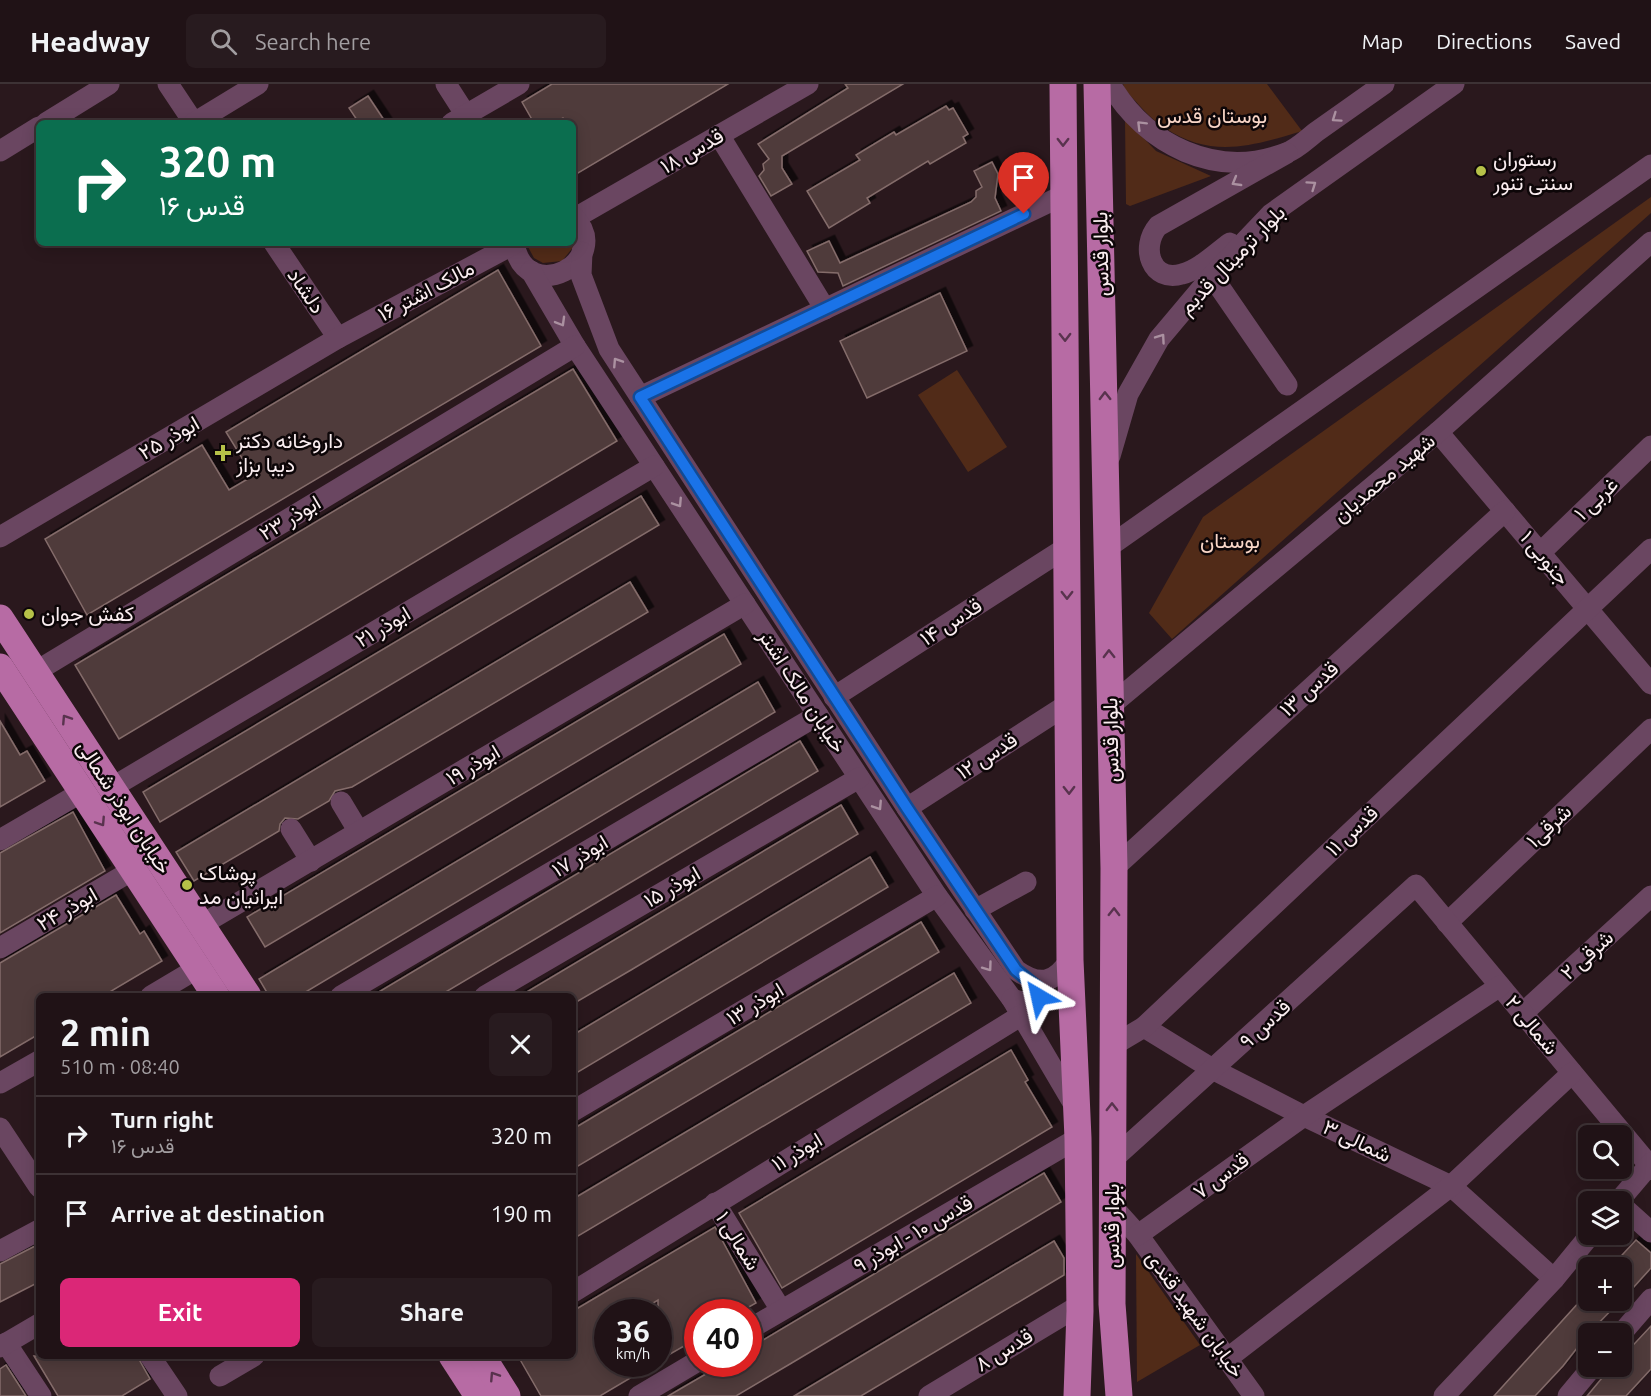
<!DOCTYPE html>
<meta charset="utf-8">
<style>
body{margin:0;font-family:Ubuntu,Vazirmatn,sans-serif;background:#281b1f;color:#f1f3f6;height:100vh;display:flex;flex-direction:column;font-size:22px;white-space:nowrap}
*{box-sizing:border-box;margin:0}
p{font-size:20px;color:#a29ea1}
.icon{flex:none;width:33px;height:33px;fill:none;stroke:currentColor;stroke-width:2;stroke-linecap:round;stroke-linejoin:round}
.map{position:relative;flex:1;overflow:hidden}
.drawer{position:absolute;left:36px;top:909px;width:540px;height:366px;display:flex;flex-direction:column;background:#201216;border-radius:9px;box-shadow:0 3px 15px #0003,0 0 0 2px #3d3235}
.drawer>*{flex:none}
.banner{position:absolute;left:36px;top:36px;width:540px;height:126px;border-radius:9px;box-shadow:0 3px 15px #0003,0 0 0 2px #3d3235;background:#0b6e4f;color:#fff;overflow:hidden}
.tools{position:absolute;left:1578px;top:1041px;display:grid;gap:12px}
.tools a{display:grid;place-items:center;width:54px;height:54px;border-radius:9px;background:#201216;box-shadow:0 3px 15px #0003,0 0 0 2px #3d3235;font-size:30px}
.speed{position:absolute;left:594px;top:1215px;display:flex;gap:12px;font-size:30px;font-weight:700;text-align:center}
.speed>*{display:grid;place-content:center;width:78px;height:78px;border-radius:50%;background:#201216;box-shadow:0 3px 15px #0003,0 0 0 2px #3d3235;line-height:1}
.speed small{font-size:15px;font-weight:400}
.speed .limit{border:9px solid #d22;background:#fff;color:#111}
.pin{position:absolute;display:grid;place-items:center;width:51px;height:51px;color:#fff;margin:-62px -26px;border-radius:50% 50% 50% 0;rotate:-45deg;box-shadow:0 0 6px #0007}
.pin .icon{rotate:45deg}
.me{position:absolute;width:66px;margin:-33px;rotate:324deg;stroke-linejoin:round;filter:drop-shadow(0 0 4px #0008)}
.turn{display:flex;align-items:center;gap:21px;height:126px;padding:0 24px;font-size:27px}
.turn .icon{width:78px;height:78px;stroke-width:2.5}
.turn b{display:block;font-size:42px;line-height:51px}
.round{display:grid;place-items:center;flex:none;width:63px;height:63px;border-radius:9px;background:#281b1f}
.headline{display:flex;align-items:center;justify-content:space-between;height:102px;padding:0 24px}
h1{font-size:36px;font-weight:600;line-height:45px}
.primary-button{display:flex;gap:12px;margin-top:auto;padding:12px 24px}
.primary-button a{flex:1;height:69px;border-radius:9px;background:#db2777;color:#fff;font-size:24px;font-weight:600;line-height:69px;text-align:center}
.primary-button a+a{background:#281b1f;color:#f1f3f6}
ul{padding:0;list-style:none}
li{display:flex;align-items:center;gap:18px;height:78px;padding:0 24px;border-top:2px solid #3d3235}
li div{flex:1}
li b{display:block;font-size:22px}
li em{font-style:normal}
header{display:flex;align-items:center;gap:36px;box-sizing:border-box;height:84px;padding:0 30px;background:#201216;border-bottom:2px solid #3d3235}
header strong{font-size:28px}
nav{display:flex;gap:33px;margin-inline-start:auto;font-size:21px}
.search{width:420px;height:54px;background:#281b1f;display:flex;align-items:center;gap:15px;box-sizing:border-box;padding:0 21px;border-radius:9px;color:#a29ea1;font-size:22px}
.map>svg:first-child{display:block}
.green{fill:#512b18}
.building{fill:#503b3a;stroke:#846c6b;stroke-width:1.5;filter:url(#shadow)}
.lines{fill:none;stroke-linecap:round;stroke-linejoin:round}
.minor{stroke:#6a4661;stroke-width:21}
.major{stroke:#b76ba4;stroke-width:27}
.oneway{stroke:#ab91a1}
.oneway2{stroke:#59334e}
.route-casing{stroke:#114b97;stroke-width:15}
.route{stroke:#1a73e8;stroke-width:10}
.poi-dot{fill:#b6c148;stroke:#0d0608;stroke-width:2}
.labels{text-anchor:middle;stroke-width:5;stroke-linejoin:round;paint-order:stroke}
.park-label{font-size:21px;fill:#f9d6c7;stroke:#0d0608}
.street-label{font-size:21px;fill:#faedf0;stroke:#0d0608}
.poi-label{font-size:21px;fill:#faedf0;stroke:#0d0608;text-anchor:start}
</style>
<header>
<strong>Headway</strong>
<div class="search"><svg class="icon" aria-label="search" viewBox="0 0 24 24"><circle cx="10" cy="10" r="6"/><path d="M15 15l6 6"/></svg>Search here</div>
<nav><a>Map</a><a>Directions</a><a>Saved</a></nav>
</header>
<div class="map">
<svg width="1651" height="1312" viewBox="0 0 1651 1312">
<defs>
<filter id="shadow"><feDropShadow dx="5.5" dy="-5.5" stdDeviation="0" flood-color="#0009"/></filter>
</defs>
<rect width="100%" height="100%" fill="#2a181d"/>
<g class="green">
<path d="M1123,0H1267L1302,47C1253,62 1211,75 1165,44C1150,35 1137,18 1125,6Z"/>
<path d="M1125,35L1156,67L1211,92L1130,122L1126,120Z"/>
<path d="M1651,113V129L1172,555L1149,529L1203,433Z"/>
<path d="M573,147L574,162L562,177L543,179L534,174L526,159H573Z"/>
<path d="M957,286L1007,363L968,388L918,311Z"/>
<path d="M1136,1170L1200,1261L1137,1298Z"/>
</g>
<g class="building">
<path d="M552,0H728L573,92V39H566L563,34L553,39H534L522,18Z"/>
<path d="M845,0H903L782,72V84L792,100L771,112L759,92L764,86L763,80L769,75L758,60L848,4Z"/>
<path d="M368,12L386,39H359L349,24Z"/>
<path d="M946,22L949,26L953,24L968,50L963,53L966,59L930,80L928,77L867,114L870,119L829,144L807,107L860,76L856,71L894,48L896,51Z"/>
<path d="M992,78L998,90L995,114L1001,127L843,202L838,189L818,188L807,167L829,157L840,179L971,118L976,113V107L982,103L974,87Z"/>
<path d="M498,186L541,262L87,531L45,455L202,361L229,406L253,392L226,348Z"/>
<path d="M940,209L967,267L867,314L840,257Z"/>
<path d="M573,285L617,357L119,655L75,581Z"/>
<path d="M641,412L659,441L160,738L143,708Z"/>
<path d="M630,498L648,528L352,703L335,707L329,717L298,735L285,734L280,740L279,747L194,797L176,768Z"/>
<path d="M724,550L741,580L265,863L247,833Z"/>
<path d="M758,598L775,628L299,912H269L259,895Z"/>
<path d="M0,637L20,671L27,667L45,697L0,723Z"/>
<path d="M800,657L818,687L569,835L439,912H372Z"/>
<path d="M841,721L858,750L631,886L573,920V912H520Z"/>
<path d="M73,728L105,787L0,849V769Z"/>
<path d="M870,773L888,803L573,991V951Z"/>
<path d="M116,811L140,850L144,847L162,877L103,912H39V950L0,973V879Z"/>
<path d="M921,838L939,868L573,1085V1045Z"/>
<path d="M954,889L971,919L573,1155V1115Z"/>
<path d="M1011,966L1028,996L1025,998L1052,1043L782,1204L739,1129Z"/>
<path d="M1044,1089L1061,1118L790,1280L736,1312H668L723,1280H748V1265Z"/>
<path d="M715,1143L756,1219L740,1228H698V1254L658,1277V1216L638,1228H608V1280H654L600,1312H541L518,1272H573V1227Z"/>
<path d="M1636,1156L1651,1169V1184L1622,1216V1184H1610Z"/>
<path d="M1054,1157L1064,1174V1191L861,1312H794Z"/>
<path d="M39,1160V1198L0,1218V1180Z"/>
<path d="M1581,1216H1621L1588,1250L1563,1282L1535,1312H1494Z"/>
<path d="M1651,1242V1285L1626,1312H1587L1612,1282H1622V1273Z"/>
<path d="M34,1272H137L150,1295L122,1312H58Z"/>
<path d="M6,1281L26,1312H0V1285Z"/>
</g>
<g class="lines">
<g class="minor">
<path d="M168,0L194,39"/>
<path d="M446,0L471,39"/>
<path d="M1110,0C1146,61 1216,96 1286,69C1297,65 1307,55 1316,48C1339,32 1361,16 1384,0"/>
<path d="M46,39L109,0"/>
<path d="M194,39L258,0"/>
<path d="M452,39L519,0"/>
<path d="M719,51L825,225"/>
<path d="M0,67L39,43"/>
<path d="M575,134L808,0"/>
<path d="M274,159L338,254"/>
<path d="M514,159C525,225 617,177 573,132"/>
<path d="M1230,159C1216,169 1199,186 1182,190C1151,199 1140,163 1158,142L1287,69"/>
<path d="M582,168L581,191L609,265L907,724L1016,886C1039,902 1054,900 1070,876"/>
<path d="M531,187L575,262L937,812L1012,915L1076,1024"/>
<path d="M1212,192L1287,301"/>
<path d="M640,313L1064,111"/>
<path d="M1438,348L1651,600"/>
<path d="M1110,372L1128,310L1159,255L1212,192L1271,130L1454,0"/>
<path d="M0,453L338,254L514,160"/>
<path d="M1107,464L1651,81"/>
<path d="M1540,469L1651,362"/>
<path d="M35,588L575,262"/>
<path d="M834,613L1067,463"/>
<path d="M1110,622L1438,348L1651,158"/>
<path d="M111,704L654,382"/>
<path d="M341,718L359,748"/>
<path d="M907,724L1068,620"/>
<path d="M291,745L311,777"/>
<path d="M0,756L82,708"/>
<path d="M1114,784L1505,427"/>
<path d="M975,826L1026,798"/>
<path d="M1447,839L1651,645"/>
<path d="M201,841L745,520"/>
<path d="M0,864L133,786"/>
<path d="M151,912L198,884"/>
<path d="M341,912L818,631"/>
<path d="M485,912L859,694"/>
<path d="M1012,915C1022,918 1032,922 1039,913L1038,904L1029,895"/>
<path d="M1523,929L1651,812"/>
<path d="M1144,943L1214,986L1304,1032L1451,1102L1554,1195"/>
<path d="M1112,962L1144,943L1651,465"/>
<path d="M0,999L39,977"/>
<path d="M573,1027L937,812"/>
<path d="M0,1044L39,1103"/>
<path d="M1112,1076L1416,801L1649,1081"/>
<path d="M1618,1118L1651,1079"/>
<path d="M715,1119L781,1226"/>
<path d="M1111,1121L1138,1151L1254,1312"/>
<path d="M1622,1122L1651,1148"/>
<path d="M1138,1151L1304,1032L1500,902"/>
<path d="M0,1167L39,1146"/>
<path d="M573,1208L1022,931"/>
<path d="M748,1246L1078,1054"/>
<path d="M1621,1250L1651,1215"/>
<path d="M6,1259L41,1312"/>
<path d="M0,1263L39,1240"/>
<path d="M150,1272L177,1312"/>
<path d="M1228,1274L1451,1102L1572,989"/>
<path d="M220,1292L254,1272"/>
<path d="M639,1312L698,1277"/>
<path d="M929,1312L1080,1221"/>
<path d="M1444,1312L1554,1195L1591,1150"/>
<path d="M1568,1312L1593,1282"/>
</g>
<g class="major">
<path d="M1063,0L1070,876L1078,1054L1080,1227L1077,1312"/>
<path d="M1097,0L1114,784L1112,1220L1119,1312"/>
<path d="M0,534L248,912"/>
<path d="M0,583L216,912"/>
<path d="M452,1272L478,1312"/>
<path d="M482,1272L507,1312"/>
</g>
</g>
<defs><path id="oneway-chevron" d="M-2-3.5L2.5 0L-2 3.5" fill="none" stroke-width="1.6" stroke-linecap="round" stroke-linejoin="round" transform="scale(1.5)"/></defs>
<g class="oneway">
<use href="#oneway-chevron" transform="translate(1336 34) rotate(145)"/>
<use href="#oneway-chevron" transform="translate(1141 41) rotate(-135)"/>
<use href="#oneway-chevron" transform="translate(1236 98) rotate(150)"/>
<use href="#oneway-chevron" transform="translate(1312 101) rotate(-35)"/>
<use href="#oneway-chevron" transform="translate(561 238) rotate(60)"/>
<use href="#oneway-chevron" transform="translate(1161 254) rotate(-55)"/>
<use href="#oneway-chevron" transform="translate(617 278) rotate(-123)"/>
<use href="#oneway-chevron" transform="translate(678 419) rotate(57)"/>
<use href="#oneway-chevron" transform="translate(878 722) rotate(57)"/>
<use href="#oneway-chevron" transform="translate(988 883) rotate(54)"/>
</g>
<g class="oneway2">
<use href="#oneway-chevron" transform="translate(1063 58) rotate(90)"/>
<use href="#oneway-chevron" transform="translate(1065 253) rotate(89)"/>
<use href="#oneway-chevron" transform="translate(1105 312) rotate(-91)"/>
<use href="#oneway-chevron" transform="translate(1067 511) rotate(90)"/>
<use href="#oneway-chevron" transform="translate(1109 570) rotate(-91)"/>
<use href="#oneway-chevron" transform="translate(66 635) rotate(-123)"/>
<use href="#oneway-chevron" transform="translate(1069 706) rotate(89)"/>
<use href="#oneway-chevron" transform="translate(101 738) rotate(57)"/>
<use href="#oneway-chevron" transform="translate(1114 828) rotate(-89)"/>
<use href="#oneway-chevron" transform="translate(1112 1023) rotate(-90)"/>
<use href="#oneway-chevron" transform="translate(494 1292) rotate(-123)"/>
</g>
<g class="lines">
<defs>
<path id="route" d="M1024,130L640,313L907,724L1016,886L1038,904L1039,913"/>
</defs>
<use href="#route" class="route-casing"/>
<use href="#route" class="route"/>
</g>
<g class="poi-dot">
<circle cx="1481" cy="87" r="6"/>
<path d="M220 360h6v6h6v6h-6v6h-6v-6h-6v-6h6z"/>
<circle cx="29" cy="530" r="6"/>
<circle cx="187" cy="801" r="6"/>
</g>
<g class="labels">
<g class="park-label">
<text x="1212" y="39">بوستان قدس</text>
<text x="1230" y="464">بوستان</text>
</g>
<g class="street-label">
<text transform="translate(692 67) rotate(-30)" y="7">قدس ۱۸</text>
<text transform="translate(1101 170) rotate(-91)" y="7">بلوار قدس</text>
<text transform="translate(1232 176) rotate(-46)" y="7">بلوار ترمینال قدیم</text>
<text transform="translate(306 207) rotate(56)" y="7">دلشاد</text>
<text transform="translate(426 207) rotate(-28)" y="7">مالک اشتر ۱۶</text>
<text transform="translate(169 354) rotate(-30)" y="7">ابوذر ۲۵</text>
<text transform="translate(1384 394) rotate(-40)" y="7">شهید محمدیان</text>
<text transform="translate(1596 415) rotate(-44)" y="7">غربی ۱</text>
<text transform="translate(290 434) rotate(-31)" y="7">ابوذر ۲۳</text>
<text transform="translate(1545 474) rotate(50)" y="7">۱ جنوبی</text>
<text transform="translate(951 538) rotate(-33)" y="7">قدس ۱۴</text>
<text transform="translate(383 543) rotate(-31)" y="7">ابوذر ۲۱</text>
<text transform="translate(1309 605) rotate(-42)" y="7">قدس ۱۳</text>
<text transform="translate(802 607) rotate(57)" y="7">خیابان مالک اشتر</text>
<text transform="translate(1111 656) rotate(-91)" y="7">بلوار قدس</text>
<text transform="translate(987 672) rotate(-33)" y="7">قدس ۱۲</text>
<text transform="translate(473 681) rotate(-31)" y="7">ابوذر ۱۹</text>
<text transform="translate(124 723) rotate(57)" y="7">خیابان ابوذر شمالی</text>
<text transform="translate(1549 742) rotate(-43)" y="7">شرقی۱</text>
<text transform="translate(1352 747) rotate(-43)" y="7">قدس ۱۱</text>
<text transform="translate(580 772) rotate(-31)" y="7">ابوذر ۱۷</text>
<text transform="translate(672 803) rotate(-30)" y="7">ابوذر ۱۵</text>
<text transform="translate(67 825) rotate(-30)" y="7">ابوذر ۲۴</text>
<text transform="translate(1587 871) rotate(-42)" y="7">شرقی ۲</text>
<text transform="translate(755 920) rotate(-31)" y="7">ابوذر ۱۳</text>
<text transform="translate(1265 940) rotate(-43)" y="7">قدس ۹</text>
<text transform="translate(1532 941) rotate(50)" y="7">شمالی ۲</text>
<text transform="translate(1357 1057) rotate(25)" y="7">شمالی ۳</text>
<text transform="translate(797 1068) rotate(-31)" y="7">ابوذر ۱۱</text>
<text transform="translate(1221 1092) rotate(-36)" y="7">قدس ۷</text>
<text transform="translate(1112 1142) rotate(-90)" y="7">بلوار قدس</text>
<text transform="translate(913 1150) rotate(-30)" y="7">قدس ۱۰ - ابوذر ۹</text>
<text transform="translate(738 1157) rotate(58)" y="7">شمالی ۱</text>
<text transform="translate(1195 1230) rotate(54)" y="7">خیابان شهید قندی</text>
<text transform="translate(1004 1266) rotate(-31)" y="7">قدس ۸</text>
</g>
<g class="poi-label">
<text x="1493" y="82">رستوران<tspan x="1493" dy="24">سنتی تنور</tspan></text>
<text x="236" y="364">داروخانه دکتر<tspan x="236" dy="24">دیبا بزاز</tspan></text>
<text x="41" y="537">کفش جوان</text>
<text x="199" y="796">پوشاک<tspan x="199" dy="24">ایرانیان مد</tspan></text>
</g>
</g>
</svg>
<div class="tools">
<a><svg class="icon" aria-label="search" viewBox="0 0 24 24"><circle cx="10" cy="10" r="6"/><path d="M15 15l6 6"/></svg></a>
<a><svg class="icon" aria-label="layers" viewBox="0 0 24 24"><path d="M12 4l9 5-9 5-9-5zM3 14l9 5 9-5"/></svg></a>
<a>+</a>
<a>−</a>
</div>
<div class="speed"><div>36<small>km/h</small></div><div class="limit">40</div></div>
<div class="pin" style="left:1024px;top:130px;background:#d93025"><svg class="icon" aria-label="arrive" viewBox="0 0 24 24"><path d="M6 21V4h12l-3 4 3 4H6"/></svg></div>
<svg class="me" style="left:1039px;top:913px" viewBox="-20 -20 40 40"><path d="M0-17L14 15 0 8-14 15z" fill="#1a73e8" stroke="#fff" stroke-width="4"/></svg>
<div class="banner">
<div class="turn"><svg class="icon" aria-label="right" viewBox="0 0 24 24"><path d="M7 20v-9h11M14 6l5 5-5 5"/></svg><div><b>320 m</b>قدس ۱۶</div></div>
</div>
<section class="drawer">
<div class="headline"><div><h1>2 min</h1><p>510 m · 08:40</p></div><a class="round"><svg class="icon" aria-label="close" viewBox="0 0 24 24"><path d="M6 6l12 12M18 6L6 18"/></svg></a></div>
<ul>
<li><svg class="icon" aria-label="right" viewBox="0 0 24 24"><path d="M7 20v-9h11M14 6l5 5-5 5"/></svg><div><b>Turn right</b><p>قدس ۱۶</p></div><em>320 m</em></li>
<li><svg class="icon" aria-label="arrive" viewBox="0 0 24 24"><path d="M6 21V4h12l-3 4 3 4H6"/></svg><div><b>Arrive at destination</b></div><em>190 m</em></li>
</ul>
<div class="primary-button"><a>Exit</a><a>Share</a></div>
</section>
</div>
